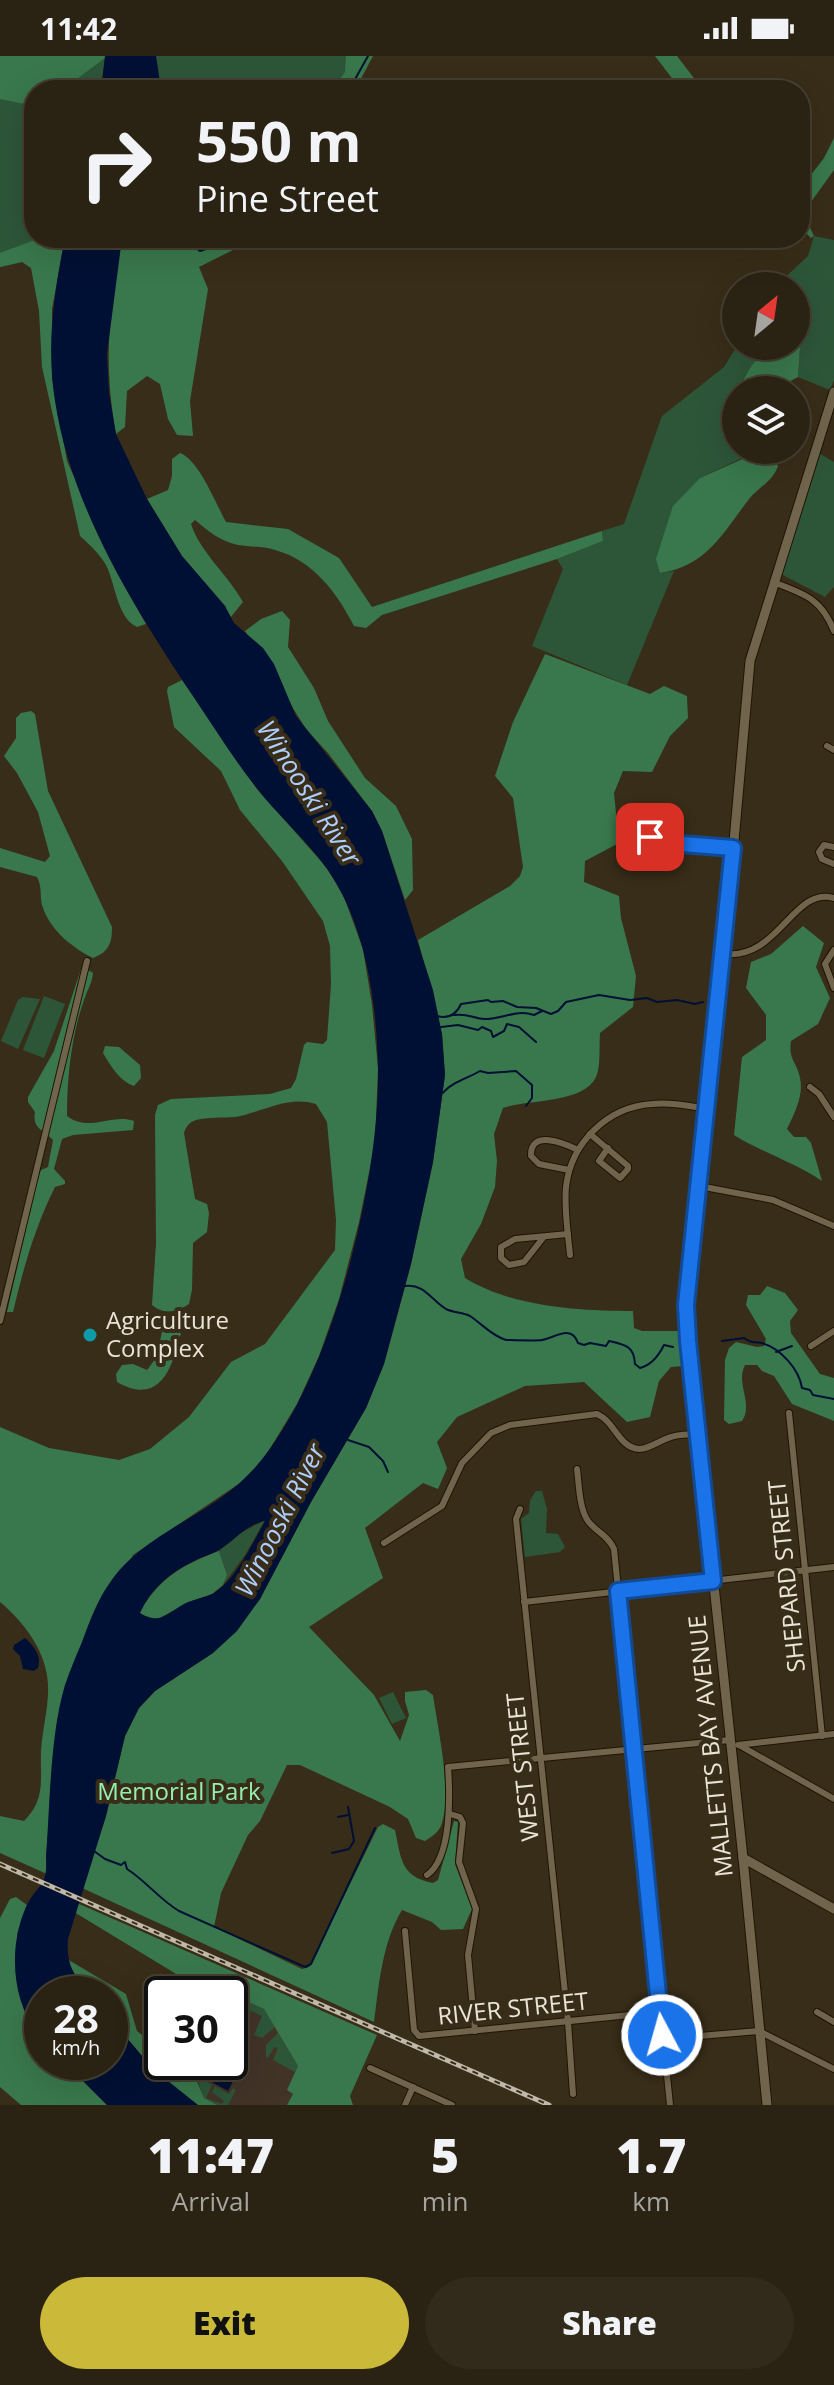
<!DOCTYPE html>
<style>
body{margin:0;font-family:"Open Sans",sans-serif;background:#322a1b;color:#f1f3f6;height:100vh;display:flex;flex-direction:column;font-size:30px;white-space:nowrap}
*{box-sizing:border-box;margin:0}
p{font-size:26px;color:#a5a49f}
.icon{flex:none;width:44px;height:44px;fill:none;stroke:currentColor;stroke-width:2;stroke-linecap:round;stroke-linejoin:round}
.map{position:relative;height:2049px;overflow:hidden}
.panel{display:flex;flex-direction:column;background:#2a2212;flex:1}
.panel>*{flex:none}
.guide{position:absolute;left:24px;top:24px;width:786px;height:168px;border-radius:32px;box-shadow:0 8px 32px #0002,0 0 0 2px #463f32;background:#2a2212;color:#f1f3f6;overflow:hidden}
.needle{width:52px;rotate:29deg}
.fabs{position:absolute;left:722px;top:216px;display:grid;gap:16px}
.fabs a{display:grid;place-items:center;width:88px;height:88px;border-radius:50%;background:#2a2212;box-shadow:0 8px 32px #0002,0 0 0 2px #463f32;font-size:40px}
.speed{position:absolute;left:24px;top:1920px;display:flex;gap:16px;font-size:40px;font-weight:700;text-align:center}
.speed>*{display:grid;place-content:center;width:104px;height:104px;border-radius:50%;background:#2a2212;box-shadow:0 8px 32px #0002,0 0 0 2px #463f32;line-height:1}
.speed small{font-size:20px;font-weight:400}
.speed .limit{border:4px solid #111;border-radius:12px;background:#fff;color:#111}
.pin{position:absolute;display:grid;place-items:center;width:68px;height:68px;color:#fff;margin:-34px;border-radius:16px;box-shadow:0 4px 12px #0006}
.me{position:absolute;width:88px;margin:-44px;rotate:354deg;stroke-linejoin:round;filter:drop-shadow(0 0 6px #0008)}
.turn{display:flex;align-items:center;gap:28px;height:168px;padding:0 40px;font-size:36px}
.turn .icon{width:104px;height:104px;stroke-width:2.5}
.turn b{display:block;font-size:56px;line-height:68px}
.eta{display:flex;justify-content:space-evenly;align-items:center;height:136px;text-align:center}
.eta b{font-size:48px;font-weight:800;line-height:56px}
.action{display:flex;gap:16px;margin-top:auto;padding:16px 40px}
.action a{flex:1;height:92px;border-radius:48px;background:#cbba39;color:#111;font-size:32px;font-weight:800;line-height:92px;text-align:center}
.action a+a{background:#322a1b;color:#f1f3f6}
.status{display:flex;justify-content:space-between;align-items:center;height:56px;padding:0 40px;background:#2a2212;direction:ltr}
.status svg{height:22px;fill:currentColor}
.map>svg:first-child{display:block}
.industrial{fill:#423327}
.green{fill:#2d5639}
.forest{fill:#39784c}
.water{fill:#001034;fill-rule:evenodd}
.lines{fill:none;stroke-linecap:round;stroke-linejoin:round}
.stream{stroke:#001034;stroke-width:2}
.street-casing{stroke:#1f1502;stroke-width:8}
.secondary-casing{stroke:#1f1502;stroke-width:11}
.street{stroke:#70644d;stroke-width:6}
.secondary{stroke:#70644d;stroke-width:9}
.rail-casing{stroke:#c0b9aa;stroke-width:5}
.rail{stroke:#382d18;stroke-width:2;stroke-dasharray:6;stroke-linecap:butt}
.route-casing{stroke:#114b97;stroke-width:20}
.route{stroke:#1a73e8;stroke-width:14}
.culture-dot{fill:#0f9aa8;stroke:#382d18;stroke-width:3}
.labels{text-anchor:middle;stroke-width:8;stroke-linejoin:round;paint-order:stroke}
.poi-label{font-size:24px;fill:#eae3d6;stroke:#382d18;text-anchor:start}
.street-label{font-size:24px;fill:#eae3d6;stroke:#382d18}
.park-label{font-size:24px;fill:#94eead;stroke:#382d18}
.water-label{font-size:26px;font-style:italic;fill:#aecefd;stroke:#382d18}
</style>
<div class="status"><b>11:42</b><svg viewBox="0 0 49 12"><path d="M0 12V9h3v3zM5 12V6h3v6zM10 12V3h3v9zM15 12V0h3v12zM26 1h20v11H26zM47 4h2v5h-2z"/></svg></div>
<div class="map">
<svg width="834" height="2049" viewBox="0 0 834 2049">
<rect width="100%" height="100%" fill="#382d18"/>
<path class="industrial" d="M203,1926L264,1953L298,2010L293,2038L287,2049H217L204,2042L197,2022L199,2006H230V1938H198Z"/>
<g class="green">
<path d="M0,0L105,2L101,34H34V182H65L62,197L0,211Z"/>
<path d="M156,0H368L349,34H161Z"/>
<path d="M814,180L834,184V324L830,334L798,321L800,292L796,287V230H776L808,200Z"/>
<path d="M737,290H774C760,298 742,318 740,334H736V394H759L700,422L660,517L674,515L627,629L532,590L563,513L557,503L603,485L602,475L624,468L662,360L724,311Z"/>
<path d="M817,396L834,406V531L825,541L779,517Z"/>
<path d="M44,940L65,948L44,1002L23,994Z"/>
<path d="M23,941L40,943L18,993L1,985L18,944Z"/>
<path d="M536,1435H542L547,1453L546,1477L558,1478L565,1491L560,1496L525,1501L521,1463L529,1457L530,1444Z"/>
<path d="M265,1464L245,1499L223,1529L227,1519L219,1495L239,1478Z"/>
<path d="M393,1636L406,1662L392,1668L379,1642Z"/>
<path d="M204,1926L264,1953L275,1971L262,1982L254,1979L262,1960L230,1945V1938L210,1936L198,1938Z"/>
<path d="M278,1977L298,2010L295,2016L273,2004L278,1992L274,1991L268,2002L266,2001V1989Z"/>
<path d="M199,2006H211L203,2023L212,2029L206,2042L222,2048L224,2045L212,2036L215,2030L229,2038L233,2032L236,2034L228,2049H217L204,2042L197,2022Z"/>
</g>
<g class="forest">
<path d="M0,0H105V2L62,34H34V50L0,43Z"/>
<path d="M346,0H373L355,34H332L345,16Z"/>
<path d="M655,0H677L703,34H681Z"/>
<path d="M834,82V114L803,157L814,180L811,182L800,171V133L824,102Z"/>
<path d="M40,182H65L52,253V322L67,405L116,515L146,568L137,571C117,562 115,526 106,509C99,497 90,489 80,480L42,311L39,255L31,212L22,206L0,211V197Z"/>
<path d="M122,182H245L235,193L199,211L208,233L190,345L193,380L177,379L168,363L160,328L147,320L127,335L125,371L116,378C103,306 109,253 122,182Z"/>
<path d="M797,287L800,292L798,321L774,334H740C742,320 761,293 776,290C782,289 790,290 796,290Z"/>
<path d="M758,396L774,403L778,410C773,425 759,431 749,443C723,477 707,510 660,517L656,503L673,450L700,422Z"/>
<path d="M180,397C199,404 216,448 226,466L288,473L339,502L372,551L602,475L603,485L557,503L382,559L366,572L354,570C337,537 313,504 275,494C263,490 250,491 238,489C220,485 208,475 195,464L191,468C200,496 228,519 243,546L230,562L225,550L182,500L147,443L168,434L172,420V403Z"/>
<path d="M282,555L290,564L288,591L314,632L328,665L365,722L396,750L412,783L413,834L405,844L382,775L372,755L328,697L306,673L245,575L261,563Z"/>
<path d="M545,598L650,638L664,630L687,640L688,662L670,680L652,716L623,715L614,737L619,787L585,805L584,826L619,840L621,862L636,920L633,951L600,977C599,990 601,1010 596,1021C583,1048 528,1043 503,1052L494,1078L497,1105L495,1131L481,1168L461,1203L465,1222C512,1251 579,1255 633,1255L634,1272L642,1275H682L684,1310L671,1311L659,1325L650,1361L627,1366L584,1326L525,1330L457,1361L437,1386L447,1412L438,1433L423,1427L365,1472L383,1522L309,1571L374,1639L400,1685L409,1659L405,1645V1636L426,1634L433,1639C438,1673 452,1736 442,1767C439,1777 432,1780 425,1785L416,1782L408,1763L390,1751L300,1709H287L260,1765L248,1779L221,1837L214,1871L302,1913L309,1911L378,1771L383,1768L395,1774C401,1801 400,1821 433,1827L438,1824L454,1765L458,1766L455,1808L472,1853L463,1873L441,1874L432,1866L402,1854C382,1887 379,1928 374,1966L82,1832L106,1760L125,1680L139,1652L155,1635L213,1597L260,1543L311,1446L366,1352L384,1308L411,1208L433,1106L445,1019L442,978L418,884L510,830L520,820L523,811L513,742L495,720L513,666Z"/>
<path d="M182,624L257,733L327,812L344,841L363,893L372,949L378,1012L375,1087L359,1166L339,1243L319,1300L297,1348L263,1404L240,1427L133,1499L65,1630L57,1665L46,1801L47,1818L0,1797V1760L24,1765C46,1743 40,1724 41,1696C42,1674 49,1651 48,1629C47,1596 24,1566 0,1546V1371L49,1392L119,1404L150,1393L189,1361L231,1306L265,1288L335,1194L336,1164L327,1066L316,1048C288,1039 263,1056 235,1061C222,1062 208,1061 196,1064C189,1066 186,1071 184,1077L195,1143L207,1148L209,1157L207,1176L193,1187L192,1234L189,1248C178,1256 163,1259 152,1249L156,1187L155,1059L158,1049L171,1043L270,1038L291,1032L296,1023L304,989L307,986L323,988L327,984L331,928L330,890L323,865L282,805L240,754L221,715L174,671L167,635L168,631Z"/>
<path d="M31,655L35,658L48,735L112,871C112,887 109,896 93,902C73,892 51,875 43,852C39,842 43,832 37,821L0,811V792L45,806L50,800L38,756L17,717L4,700L16,682V662L21,657Z"/>
<path d="M803,870L824,887L816,911L830,942L818,968L791,985C788,1004 797,1006 800,1022C804,1040 794,1058 787,1073L794,1081H806L811,1087L822,1125C794,1106 763,1097 734,1079L742,1001L766,984V959L746,932L751,906L771,898Z"/>
<path d="M81,913H87L93,917C92,928 86,936 83,947C71,982 67,1023 67,1060C90,1077 111,1057 134,1065L133,1074L73,1079L62,1083L54,1113L65,1125V1128L55,1131C35,1171 23,1213 13,1256H7L37,1125L41,1114L48,1111L53,1084C43,1073 32,1073 35,1056L28,1046V1041L54,995Z"/>
<path d="M105,990L119,991L140,1009L141,1022L134,1030C119,1025 111,1010 103,997Z"/>
<path d="M767,1230L785,1237L798,1254L790,1265L791,1277L820,1318L834,1322V1365L792,1348L774,1320L762,1315L757,1309H745C735,1328 754,1347 742,1365L729,1368L724,1364L725,1304L729,1292L736,1286L757,1291L764,1290L766,1283L746,1249L748,1239H760Z"/>
<path d="M165,1263L184,1265C175,1300 166,1354 117,1326L116,1318L122,1309L133,1308L147,1314L156,1302Z"/>
<path d="M219,1495L227,1519L223,1529L212,1538L189,1546L158,1563L152,1564L139,1557C159,1522 182,1509 219,1495Z"/>
<path d="M16,1841L27,1849L17,1878L34,1974L42,1982V2006H64L107,2049H21L0,2031V1862L10,1843Z"/>
<path d="M77,1847L377,1979L350,2040L353,2049H287L293,2038L287,2034L298,2010L264,1953L204,1926L198,1938H188L191,1927L74,1856Z"/>
<path d="M67,1903L126,1938L137,1975L162,1995V2006C188,2006 196,2020 204,2042L217,2049H198L172,2031L153,2013L110,1962V1938H90L78,1925Z"/>
</g>
<g class="water">
<path d="M105,0H156L161,34H101Z"/>
<path d="M65,182H122L107,298L109,337L116,378L147,443L182,500L225,550L234,567L263,592L274,608L296,660L372,755L382,775L433,934L442,978L445,1019L433,1106L411,1208L384,1308L366,1352L311,1446L260,1543L237,1575L213,1597L155,1635L139,1652L125,1680L106,1760L68,1883C66,1908 73,1919 90,1938H42V1982C11,1949 8,1891 26,1851C37,1827 48,1833 46,1801C50,1748 50,1679 65,1629C70,1614 76,1600 82,1586C89,1567 97,1545 109,1528C141,1479 204,1462 245,1422C328,1342 380,1128 378,1014C377,948 366,868 327,813C306,783 277,759 255,730C233,702 213,670 193,640C134,552 71,451 55,345C46,290 54,236 65,182ZM265,1465C252,1488 237,1522 214,1537C205,1542 193,1543 184,1548C166,1558 160,1569 140,1557C151,1533 170,1516 194,1505C201,1501 210,1499 217,1495C234,1486 246,1468 265,1465Z"/>
<path d="M25,1582C34,1590 42,1600 38,1612L34,1615L23,1613L20,1600L13,1593L14,1589Z"/>
<path d="M110,1962L153,2013L198,2049H107L64,2006H110Z"/>
<path d="M230,1982L250,1992L228,2035L206,2023L215,2006H230Z"/>
</g>
<g class="lines">
<g class="stream">
<path d="M349,34L368,0"/>
<path d="M182,182L200,195L212,191L221,182"/>
<path d="M454,959C469,957 473,963 485,963C503,963 516,953 534,959L542,955"/>
<path d="M437,960C448,963 456,959 461,948L488,944L491,946L503,945L517,951L536,952L551,958L558,955L566,946L599,939L630,944L647,942L657,946L677,944L695,948L703,946"/>
<path d="M441,971L458,969L478,974L482,971L491,975L493,981L504,975L507,968L519,971L536,986"/>
<path d="M443,1037C450,1027 468,1022 480,1015L488,1017L516,1015L532,1029V1042L526,1050"/>
<path d="M405,1230C424,1227 432,1245 446,1253C454,1257 462,1256 470,1260C482,1268 492,1280 506,1284C508,1284 539,1285 542,1284C553,1283 571,1267 578,1287L584,1289L590,1287L606,1290L609,1285C626,1289 634,1290 635,1308L640,1312C652,1309 659,1299 664,1289L673,1291"/>
<path d="M722,1285L744,1282C751,1288 754,1285 762,1287C781,1293 799,1313 802,1332L810,1334L813,1339L834,1343"/>
<path d="M776,1296L792,1290"/>
<path d="M348,1384L369,1391L383,1405L388,1416"/>
<path d="M338,1761L348,1759"/>
<path d="M94,1795L105,1803L121,1809L125,1806L127,1813C146,1825 159,1843 179,1855L305,1911L311,1908L375,1772"/>
<path d="M332,1797L349,1793L354,1785L348,1751"/>
</g>
<defs>
<g id="street">
<path d="M773,526C804,538 821,542 834,575"/>
<path d="M827,690L834,694"/>
<path d="M649,784L643,789L636,788L631,782C630,775 634,771 641,770L648,774L649,784L652,785L733,792"/>
<path d="M834,791L824,789L819,796L822,803L834,808"/>
<path d="M834,894L825,908L834,932"/>
<path d="M724,898C779,904 793,830 834,842"/>
<path d="M810,1031L819,1038L834,1061"/>
<path d="M590,1078L628,1110V1113L620,1122L599,1105L608,1092"/>
<path d="M569,1114L539,1108L531,1100C530,1073 564,1087 578,1094"/>
<path d="M699,1130L773,1144L834,1170"/>
<path d="M543,1182L524,1206L509,1209L501,1202V1191L515,1183L568,1178"/>
<path d="M570,1199C568,1177 564,1154 566,1131C571,1087 607,1051 652,1048C670,1046 689,1050 707,1053"/>
<path d="M0,1265L87,905"/>
<path d="M811,1290L834,1275"/>
<path d="M789,1357L822,1680"/>
<path d="M577,1413C579,1428 579,1452 588,1465C596,1476 608,1479 614,1493L670,2049"/>
<path d="M520,1453L516,1463L568,1966L573,2038"/>
<path d="M384,1487L442,1450L462,1407L491,1377L510,1369L597,1358C610,1364 614,1376 624,1386C641,1402 654,1386 671,1381C679,1378 689,1379 697,1378"/>
<path d="M524,1546L834,1511"/>
<path d="M738,1689L834,1678"/>
<path d="M739,1689L834,1743"/>
<path d="M450,1758L460,1761L463,1767L459,1806L476,1853L468,1899L475,1975"/>
<path d="M427,1819C452,1802 450,1738 448,1711L730,1684"/>
<path d="M405,1875L414,1974L419,1980L660,1956"/>
<path d="M817,1956L834,1966"/>
<path d="M663,1983L759,1975L834,2013"/>
<path d="M370,2012L452,2049"/>
<path d="M405,2049L413,2031"/>
</g>
<g id="secondary">
<path d="M743,1802L834,1853"/>
<path d="M767,2049L743,1802L688,1285L686,1249L724,898L750,605L834,336"/>
</g>
</defs>
<use href="#street" class="street-casing"/>
<use href="#secondary" class="secondary-casing"/>
<use href="#street" class="street"/>
<use href="#secondary" class="secondary"/>
<defs>
<path id="rail" d="M0,1808L549,2049"/>
</defs>
<use href="#rail" class="rail-casing"/>
<use href="#rail" class="rail"/>
</g>
<g class="lines">
<defs>
<path id="route" d="M650,781L649,784L656,786L733,792L686,1249L688,1285L713,1525L618,1535L662,1979"/>
</defs>
<use href="#route" class="route-casing"/>
<use href="#route" class="route"/>
</g>
<circle class="culture-dot" cx="90" cy="1279" r="8"/>
<g class="labels">
<g class="poi-label">
<text x="106" y="1273">Agriculture<tspan x="106" dy="28">Complex</tspan></text>
</g>
<g class="street-label">
<text transform="translate(787 1520) rotate(-96)" y="8">SHEPARD STREET</text>
<text transform="translate(711 1690) rotate(-96)" y="8">MALLETTS BAY AVENUE</text>
<text transform="translate(523 1711) rotate(-96)" y="8">WEST STREET</text>
<text transform="translate(513 1953) rotate(-6)" y="8">RIVER STREET</text>
</g>
<g class="park-label">
<text x="179" y="1744">Memorial Park</text>
</g>
<g class="water-label">
<text transform="translate(309 737) rotate(57)" y="9">Winooski River</text>
<text transform="translate(280 1464) rotate(-63)" y="9">Winooski River</text>
</g>
</g>
</svg>
<div class="fabs">
<a><svg class="needle" viewBox="-14 -14 28 28"><path d="M0-13l5 13h-10z" fill="#e53935"/><path d="M0 13l5-13h-10z" fill="#a5a49f"/></svg></a>
<a><svg class="icon" aria-label="layers" viewBox="0 0 24 24"><path d="M12 4l9 5-9 5-9-5zM3 14l9 5 9-5"/></svg></a>
</div>
<div class="speed"><div>28<small>km/h</small></div><div class="limit">30</div></div>
<div class="pin" style="left:650px;top:781px;background:#d93025"><svg class="icon" aria-label="arrive" viewBox="0 0 24 24"><path d="M6 21V4h12l-3 4 3 4H6"/></svg></div>
<svg class="me" style="left:662px;top:1979px" viewBox="-20 -20 40 40"><circle r="17" fill="#1a73e8" stroke="#fff" stroke-width="3"/><path d="M0-11L8 9 0 5-8 9z" fill="#fff"/></svg>
<div class="guide">
<div class="turn"><svg class="icon" aria-label="right" viewBox="0 0 24 24"><path d="M7 20v-9h11M14 6l5 5-5 5"/></svg><div><b>550 m</b>Pine Street</div></div>
</div>
</div>
<section class="panel">
<div class="eta">
<div><b>11:47</b><p>Arrival</p></div>
<div><b>5</b><p>min</p></div>
<div><b>1.7</b><p>km</p></div>
</div>
<div class="action"><a>Exit</a><a>Share</a></div>
</section>
